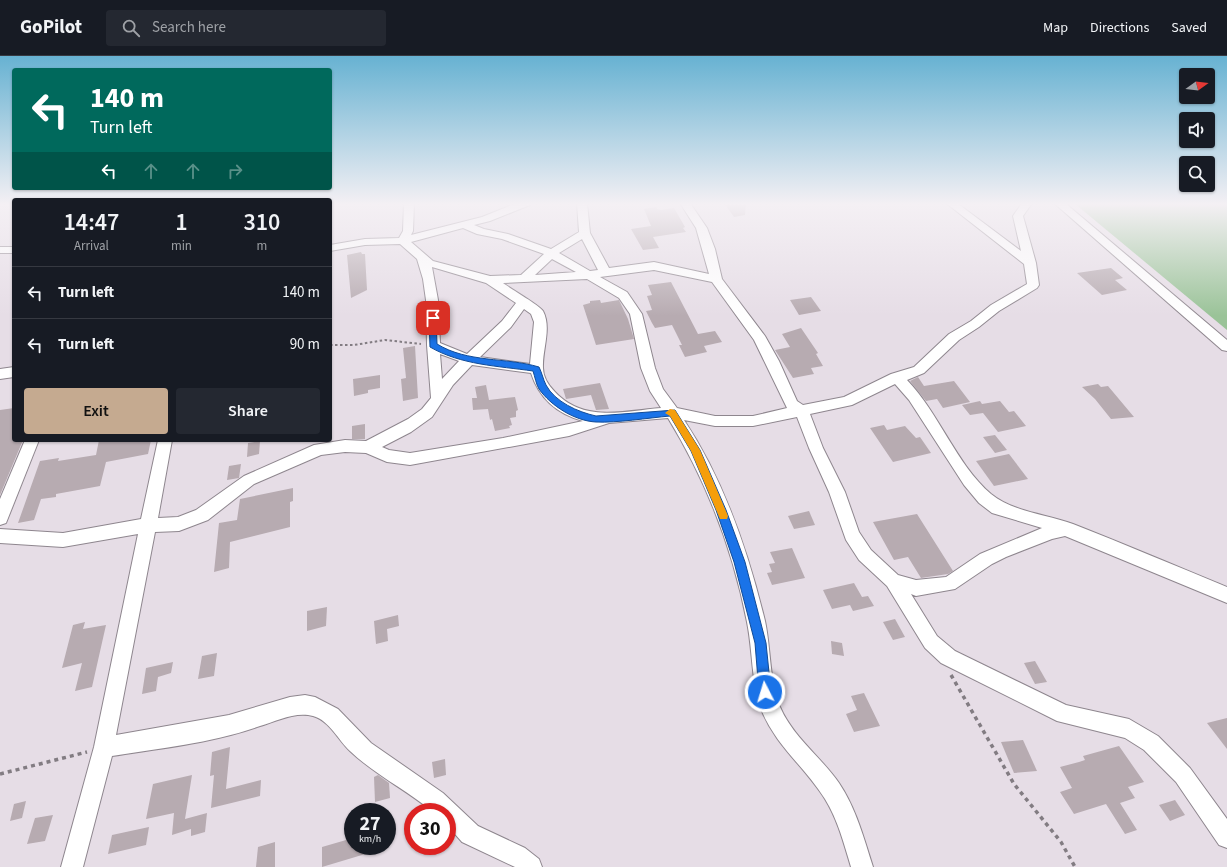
<!DOCTYPE html>
<style>
body{margin:0;font-family:"Source Sans 3",sans-serif;background:#242831;color:#f1f3f6;height:100vh;display:flex;flex-direction:column;font-size:15px;white-space:nowrap}
*{box-sizing:border-box;margin:0}
p{font-size:13px;color:#9ea1a6}
.icon{flex:none;width:22px;height:22px;fill:none;stroke:currentColor;stroke-width:2;stroke-linecap:round;stroke-linejoin:round}
.map{position:relative;flex:1;overflow:hidden}
.drawer{position:absolute;left:12px;top:142px;width:320px;height:244px;display:flex;flex-direction:column;background:#171b24;border-radius:4px;box-shadow:0 1px 3px #0004}
.drawer>*{flex:none}
.hud{position:absolute;left:12px;top:12px;width:320px;height:122px;border-radius:4px;box-shadow:0 1px 3px #0004;background:#00695c;color:#fff;overflow:hidden}
.needle{width:26px;rotate:75deg}
.fabs{position:absolute;left:1179px;top:12px;display:grid;gap:8px}
.fabs a{display:grid;place-items:center;width:36px;height:36px;border-radius:4px;background:#171b24;box-shadow:0 1px 3px #0004;font-size:20px}
.speed{position:absolute;left:344px;top:747px;display:flex;gap:8px;font-size:20px;font-weight:700;text-align:center}
.speed>*{display:grid;place-content:center;width:52px;height:52px;border-radius:50%;background:#171b24;box-shadow:0 1px 3px #0004;line-height:1}
.speed small{font-size:10px;font-weight:400}
.speed .limit{border:6px solid #d22;background:#fff;color:#111}
.pin{position:absolute;display:grid;place-items:center;width:34px;height:34px;color:#fff;margin:-17px;border-radius:8px;box-shadow:0 2px 6px #0006}
.me{position:absolute;width:44px;margin:-22px;rotate:355deg;stroke-linejoin:round;filter:drop-shadow(0 0 3px #0008)}
.turn{display:flex;align-items:center;gap:14px;height:84px;padding:0 12px;font-size:18px}
.turn .icon{width:52px;height:52px;stroke-width:2.5}
.turn b{display:block;font-size:28px;line-height:34px}
.lanes{display:flex;align-items:center;height:38px;padding:0 12px;background:#0003;justify-content:center;gap:20px;direction:ltr}
.lanes .off{opacity:.35}
.eta{display:flex;justify-content:space-evenly;align-items:center;height:68px;text-align:center}
.eta b{font-size:24px;font-weight:600;line-height:28px}
.button{display:flex;gap:8px;margin-top:auto;padding:8px 12px}
.button a{flex:1;height:46px;border-radius:4px;background:#c5aa90;color:#111;font-size:16px;font-weight:600;line-height:46px;text-align:center}
.button a+a{background:#242831;color:#f1f3f6}
ul{padding:0;list-style:none}
li{display:flex;align-items:center;gap:12px;height:52px;padding:0 12px;border-top:1px solid #363941}
li div{flex:1}
li b{display:block;font-size:15px}
li em{font-style:normal}
header{display:flex;align-items:center;gap:24px;box-sizing:border-box;height:56px;padding:0 20px;background:#171b24;border-bottom:1px solid #363941}
header strong{font-size:19px}
nav{display:flex;gap:22px;margin-inline-start:auto;font-size:14px}
.search{width:280px;height:36px;background:#242831;display:flex;align-items:center;gap:10px;box-sizing:border-box;padding:0 14px;border-radius:4px;color:#9ea1a6;font-size:15px}
.map>svg:first-child{display:block}
.green{fill:#9ac398}
.building{fill:#b7abb1}
.lines{fill:none;stroke-linecap:round;stroke-linejoin:round}
.street-casing{stroke:#8e868e;stroke-width:2}
.path-far1{stroke:#827c82;stroke-width:2;stroke-dasharray:2.5 2.5;stroke-linecap:butt}
.path{stroke:#827c82;stroke-width:3.5;stroke-dasharray:4 4;stroke-linecap:butt}
.street{fill:#fff;fill-rule:evenodd}
.route{fill:#1a73e8;stroke:#114b97}
.slow{fill:#f59e0b}
</style>
<header>
<strong>GoPilot</strong>
<div class="search"><svg class="icon" aria-label="search" viewBox="0 0 24 24"><circle cx="10" cy="10" r="6"/><path d="M15 15l6 6"/></svg>Search here</div>
<nav><a>Map</a><a>Directions</a><a>Saved</a></nav>
</header>
<div class="map">
<svg width="1227" height="811" viewBox="0 0 1227 811">
<rect width="100%" height="100%" fill="#e6dde6"/>
<path class="green" d="M1074,147H1227V274Z"/>
<g class="building">
<path d="M724,147H746L745,159L734,161Z"/>
<path d="M656,151L657,153L661,154L674,152L685,171L683,172L686,176L653,181L659,192L643,194L631,173L651,170L644,153Z"/>
<path d="M361,196L362,198H365L367,234L351,242L347,199Z"/>
<path d="M1111,212L1123,222L1115,224L1127,234L1102,239L1077,217Z"/>
<path d="M671,226L698,278L715,275L722,286L704,290L707,296L685,301L679,289H682L672,269L655,272L652,267L646,255L652,254L647,240L652,239L648,229Z"/>
<path d="M811,241L821,255L799,259L790,244Z"/>
<path d="M600,244L601,247L619,244L628,263L634,283L596,289L583,249L590,247V245Z"/>
<path d="M801,272L818,297L816,298L823,310L811,312L814,318L793,322L775,294L790,291L782,278Z"/>
<path d="M415,290L418,342L403,345L401,323L406,322L403,292Z"/>
<path d="M380,319V332L368,334V337L354,340L353,323Z"/>
<path d="M918,321L924,330L954,325L970,346L943,352L937,343L926,345L910,325Z"/>
<path d="M600,327L609,353L596,354L591,339L566,343L563,333Z"/>
<path d="M1098,328L1101,331L1108,330L1134,361L1111,363L1095,343L1082,331Z"/>
<path d="M486,329L489,344L515,341L518,354L516,355V361L510,362L512,369L509,370L510,372L495,375L492,363L490,364L488,353L473,354L472,342H477L475,331Z"/>
<path d="M980,345L982,348L1000,345L1009,356L1014,355L1026,370L998,376L983,357L970,359L962,349Z"/>
<path d="M14,352V386L23,384L0,439V354Z"/>
<path d="M365,368V383H352V370Z"/>
<path d="M884,369L887,374L905,370L916,382L920,381L931,397L893,406L870,372Z"/>
<path d="M995,379L1007,394L995,397L983,381Z"/>
<path d="M99,384H151L148,398L106,406L100,430L56,438V441L41,443L34,464L18,467L40,405L59,402L58,405L96,399Z"/>
<path d="M260,385L259,398L247,401L248,387Z"/>
<path d="M1009,398L1028,423L994,430L976,405Z"/>
<path d="M241,408L239,422L227,424L229,410Z"/>
<path d="M293,432V445L290,446V471L230,486L229,512L214,516L219,467L237,464L240,443Z"/>
<path d="M809,455L815,469L794,473L788,460Z"/>
<path d="M917,458L953,515L948,518L921,522L908,501L894,504L873,466Z"/>
<path d="M792,492L805,522L772,529L767,517L772,516L769,508L775,507L770,496Z"/>
<path d="M854,527L862,541L868,540L874,550L853,555L850,549L832,553L823,534Z"/>
<path d="M327,551L326,570L307,575V555Z"/>
<path d="M398,559L399,570L387,573L388,585L376,588L374,565Z"/>
<path d="M895,563L905,581L893,584L883,566Z"/>
<path d="M85,566L83,573L106,569L92,631L75,635L82,607L62,612L73,569Z"/>
<path d="M831,585L842,587L844,600L832,598Z"/>
<path d="M217,597L214,620L198,623L202,600Z"/>
<path d="M1035,605L1047,626L1035,628L1024,607Z"/>
<path d="M173,606L171,617L158,621L156,635L142,638L146,612Z"/>
<path d="M864,637L880,670L854,676L846,658L857,654L851,640Z"/>
<path d="M1227,662V693L1207,667Z"/>
<path d="M1023,684L1037,715L1014,717L1001,686Z"/>
<path d="M1119,690L1144,726L1128,731L1135,742L1120,747L1137,774L1125,778L1106,748L1074,758L1060,736L1072,732L1060,711L1079,706L1085,704L1083,700Z"/>
<path d="M230,691L226,733L261,724L260,740L211,752L214,719L210,720L212,696Z"/>
<path d="M445,703L446,719L434,722L432,706Z"/>
<path d="M192,719L185,763L207,757L205,776L191,780V773L172,779L174,757L146,763L153,728Z"/>
<path d="M378,719L389,727L390,742L375,746L374,721Z"/>
<path d="M1175,744L1185,759L1170,765L1159,749Z"/>
<path d="M26,745L22,762L10,765L14,748Z"/>
<path d="M53,759L45,785L27,788L35,762Z"/>
<path d="M149,771L146,789L108,798L112,779Z"/>
<path d="M353,782V790H381L382,793L322,811V791Z"/>
<path d="M275,786V811H256L258,791Z"/>
</g>
<g class="lines">
<defs>
<g id="street">
<path d="M404,147H414L413,175L411,179L482,161L517,147H531L530,149L490,165L474,169L484,173L508,178L551,193L579,176L577,147H587L590,177L609,212L654,206L709,218L696,172L680,147H690L707,172L715,193L722,223L765,280L779,305L797,345L803,349L844,341L891,318L914,311L949,278L971,265L991,249L1027,228L1024,208L946,147H957L1021,195L1013,160L1022,147H1032L1023,160L1036,207L1039,229L1037,232L999,255L979,271L959,284L924,317L907,324C939,357 956,408 991,438C1013,456 1046,458 1073,468C1124,488 1176,510 1227,531V547L1065,480L1052,483L1006,501L992,508L955,533L916,540L911,538L937,580L955,595L1066,649L1129,663L1158,680L1190,712L1227,763V792L1219,789L1176,726L1144,694L1125,682L1057,665L941,607L925,592L887,530L859,504L846,484L829,436L809,392L797,361L753,370H715L684,364C724,424 748,495 765,565C771,593 769,624 780,651C793,681 821,701 839,727C856,752 864,783 873,811H851C844,788 838,764 825,743C805,711 775,689 761,653C751,625 753,595 747,566C733,494 706,424 668,362L609,367L569,380L410,409L387,406L366,397L345,396L321,399L254,428L208,464L179,475L155,476L116,679L229,659L290,641L305,639L315,641L338,653L371,687L443,737L478,770L525,792L539,803L542,811H515L462,786L447,769V756H433C407,734 375,719 350,695C339,685 329,664 313,660C296,655 276,665 260,670C213,687 161,692 112,700L83,811H61L94,691L138,478L63,491L0,487V473L63,477L141,463L158,384H172L158,462L178,461L196,454L244,420L314,389L345,384L366,385L408,363L422,353L431,342L427,289L426,244L423,223L417,203L400,188L365,189L330,195V189L365,183L399,182L403,175ZM463,172L477,178L502,183L544,198L521,219L490,220L433,205L411,186ZM582,183L598,214L590,215L559,197ZM552,203L576,216L535,219ZM432,211L486,227L516,247L502,265L467,298L440,287L438,244ZM654,214L712,226L754,284L787,352L753,360H715L677,352L663,333L655,312L642,258L627,236L600,221ZM587,223L619,242L630,258L641,312L650,335L661,352C624,355 584,367 555,336C549,330 543,321 543,312C542,294 552,272 543,255C539,249 511,233 503,227ZM524,253L531,258L534,266L530,308L480,301L511,271ZM440,298L459,305L442,323ZM472,309L531,317C539,342 557,358 583,365L503,382L410,397L389,394L382,391L411,376L432,361L453,329ZM895,328L909,344L964,429L979,447L992,457L1042,472L980,498L946,521L916,524L898,519L871,494L859,476L845,436L823,392L810,358L852,349Z"/>
<path d="M1054,147H1065L1227,284V295L1222,294Z"/>
<rect x="0" y="191" width="14" height="6"/>
<path d="M14,311V321L0,323V313Z"/>
<path d="M25,384H39L8,462L6,467L0,469V443Z"/>
</g>
</defs>
<use href="#street" class="street-casing"/>
<path class="path-far1" d="M330,289H354L385,284L421,288"/>
<g class="path">
<path d="M951,619L1014,728L1061,786L1075,811"/>
<path d="M0,718L87,696"/>
</g>
<use href="#street" class="street"/>
</g>
<linearGradient id="sky" x2="0" y2="1"><stop stop-color="#67b2d2"/><stop offset="0.57" stop-color="#f4f0f4"/><stop offset="1" stop-color="#f4f0f4" stop-opacity="0"/></linearGradient>
<rect width="1227" height="260" fill="url(#sky)"/>
<path class="route" d="M433,259L436,262L437,288C468,307 505,301 539,311C542,317 543,323 546,329C555,346 578,356 596,360L675,354L700,394L726,454L745,506L766,587L771,636L769,640L765,642L761,640L759,636L755,587L734,506L716,454L691,395L670,360C648,362 617,367 596,366C575,365 551,350 539,333C536,328 535,321 533,315C498,310 461,309 430,291L429,262Z"/>
<path class="slow" d="M670,353L675,354L700,394L728,460L727,463H720L691,395L670,360L665,357Z"/>
</svg>
<div class="fabs">
<a><svg class="needle" viewBox="-14 -14 28 28"><path d="M0-13l5 13h-10z" fill="#e53935"/><path d="M0 13l5-13h-10z" fill="#9ea1a6"/></svg></a>
<a><svg class="icon" aria-label="sound" viewBox="0 0 24 24"><path d="M4 9h4l5-4v14l-5-4H4zM17 9q2 3 0 6"/></svg></a>
<a><svg class="icon" aria-label="search" viewBox="0 0 24 24"><circle cx="10" cy="10" r="6"/><path d="M15 15l6 6"/></svg></a>
</div>
<div class="speed"><div>27<small>km/h</small></div><div class="limit">30</div></div>
<div class="pin" style="left:433px;top:262px;background:#d93025"><svg class="icon" aria-label="arrive" viewBox="0 0 24 24"><path d="M6 21V4h12l-3 4 3 4H6"/></svg></div>
<svg class="me" style="left:765px;top:636px" viewBox="-20 -20 40 40"><circle r="17" fill="#1a73e8" stroke="#fff" stroke-width="3"/><path d="M0-11L8 9 0 5-8 9z" fill="#fff"/></svg>
<div class="hud">
<div class="turn"><svg class="icon" aria-label="left" viewBox="0 0 24 24"><path d="M17 20v-9H6M10 6l-5 5 5 5"/></svg><div><b>140 m</b>Turn left</div></div>
<div class="lanes"><svg class="icon" aria-label="left" viewBox="0 0 24 24"><path d="M17 20v-9H6M10 6l-5 5 5 5"/></svg><svg class="icon off" aria-label="ahead" viewBox="0 0 24 24"><path d="M12 20V5M6 11l6-6 6 6"/></svg><svg class="icon off" aria-label="ahead" viewBox="0 0 24 24"><path d="M12 20V5M6 11l6-6 6 6"/></svg><svg class="icon off" aria-label="right" viewBox="0 0 24 24"><path d="M7 20v-9h11M14 6l5 5-5 5"/></svg></div>
</div>
<section class="drawer">
<div class="eta">
<div><b>14:47</b><p>Arrival</p></div>
<div><b>1</b><p>min</p></div>
<div><b>310</b><p>m</p></div>
</div>
<ul>
<li><svg class="icon" aria-label="left" viewBox="0 0 24 24"><path d="M17 20v-9H6M10 6l-5 5 5 5"/></svg><div><b>Turn left</b></div><em>140 m</em></li>
<li><svg class="icon" aria-label="left" viewBox="0 0 24 24"><path d="M17 20v-9H6M10 6l-5 5 5 5"/></svg><div><b>Turn left</b></div><em>90 m</em></li>
</ul>
<div class="button"><a>Exit</a><a>Share</a></div>
</section>
</div>
